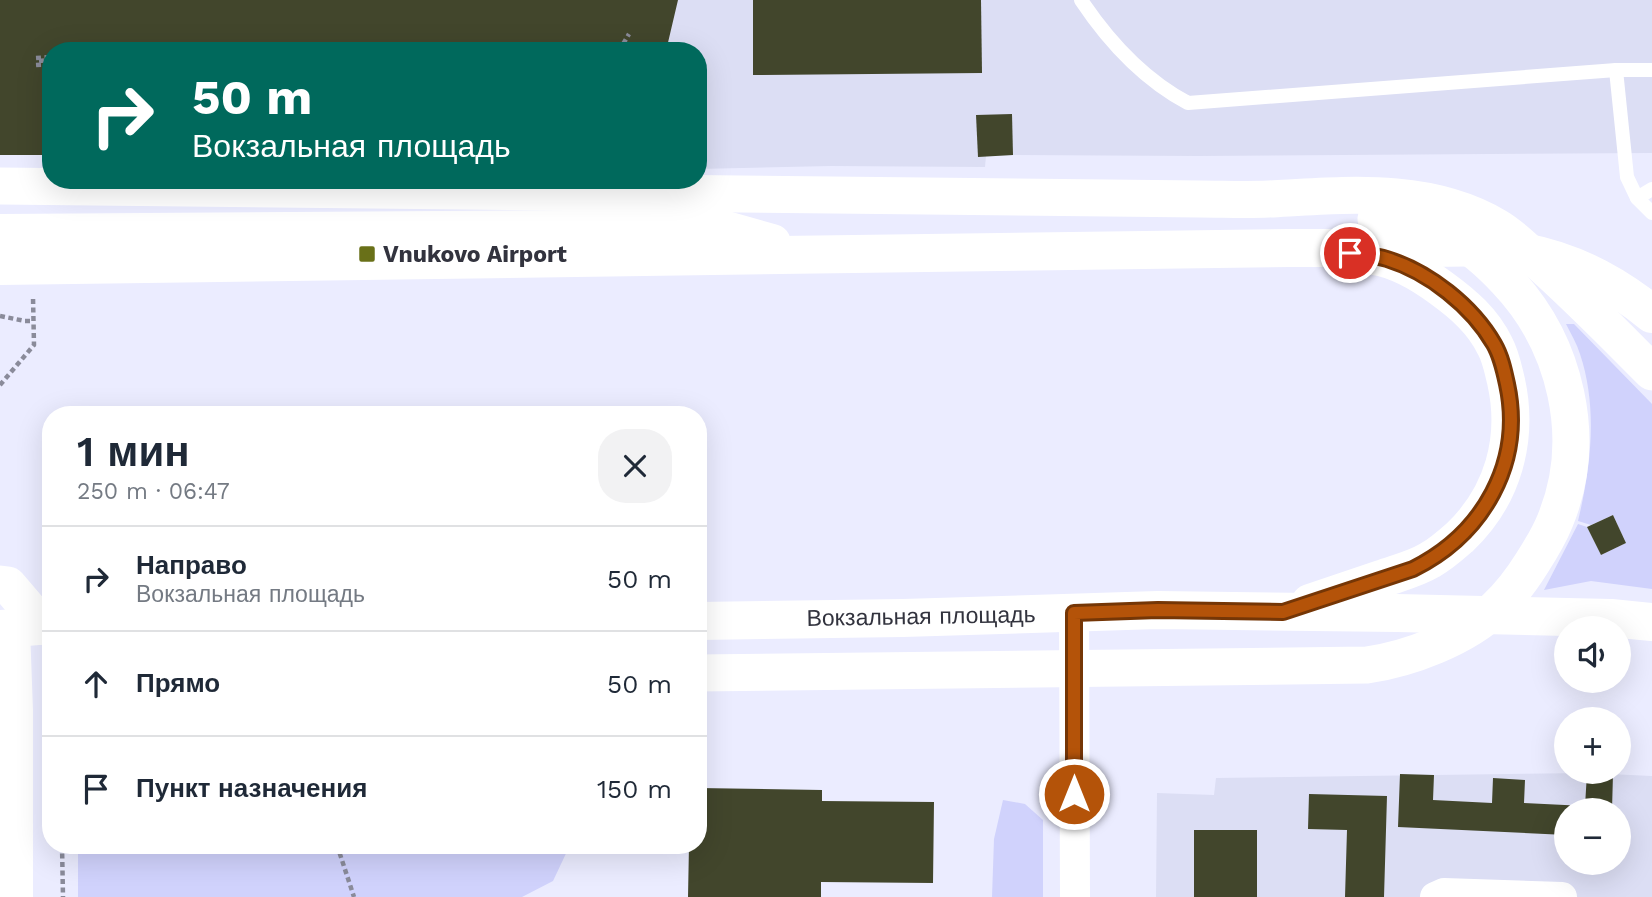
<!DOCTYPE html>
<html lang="ru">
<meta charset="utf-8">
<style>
body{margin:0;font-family:"Work Sans",sans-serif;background:#f2f2f3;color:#1f2937;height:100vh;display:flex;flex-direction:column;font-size:26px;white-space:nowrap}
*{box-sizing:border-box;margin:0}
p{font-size:23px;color:#747a83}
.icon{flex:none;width:38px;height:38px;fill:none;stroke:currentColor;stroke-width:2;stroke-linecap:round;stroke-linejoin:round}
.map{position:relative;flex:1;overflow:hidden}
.side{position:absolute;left:42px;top:406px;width:665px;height:448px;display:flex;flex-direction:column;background:#fff;border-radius:28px;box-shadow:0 7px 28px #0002}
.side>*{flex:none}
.top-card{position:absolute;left:42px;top:42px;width:665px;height:147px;border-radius:28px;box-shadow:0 7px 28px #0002;background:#00695c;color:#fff;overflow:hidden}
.fabs{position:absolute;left:1554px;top:616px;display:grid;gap:14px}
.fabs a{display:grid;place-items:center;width:77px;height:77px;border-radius:50%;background:#fff;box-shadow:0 7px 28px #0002;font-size:35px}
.pin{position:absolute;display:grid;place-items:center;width:60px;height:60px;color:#fff;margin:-30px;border:4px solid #fff;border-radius:50%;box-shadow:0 2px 7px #0007}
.me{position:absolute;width:77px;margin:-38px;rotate:0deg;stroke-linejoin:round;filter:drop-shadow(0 0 5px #0008)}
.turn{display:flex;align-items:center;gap:24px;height:147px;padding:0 35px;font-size:32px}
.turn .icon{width:91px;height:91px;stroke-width:2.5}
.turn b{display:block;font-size:49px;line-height:60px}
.round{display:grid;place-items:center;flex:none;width:74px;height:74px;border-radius:28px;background:#f2f2f3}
.headline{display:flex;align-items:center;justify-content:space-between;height:119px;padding:0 35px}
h1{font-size:42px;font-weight:600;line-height:52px}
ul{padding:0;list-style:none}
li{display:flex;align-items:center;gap:21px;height:105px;padding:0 35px;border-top:2px solid #e0e1e3}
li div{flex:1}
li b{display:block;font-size:26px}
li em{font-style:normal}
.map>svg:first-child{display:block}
.built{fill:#dcdef4;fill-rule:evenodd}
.green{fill:#d0d2fc}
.building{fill:#42462c}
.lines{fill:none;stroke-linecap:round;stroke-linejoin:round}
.path{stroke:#8a8b9a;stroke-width:4.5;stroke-dasharray:5 3.5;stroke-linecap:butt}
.service{stroke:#fff;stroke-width:14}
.minor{stroke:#fff;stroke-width:30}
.tertiary{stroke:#fff;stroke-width:37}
.secondary{stroke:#fff;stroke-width:38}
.route-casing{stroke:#753606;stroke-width:18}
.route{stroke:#b45309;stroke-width:12}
.poi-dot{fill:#697018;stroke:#fff;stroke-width:2.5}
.labels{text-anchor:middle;stroke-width:7;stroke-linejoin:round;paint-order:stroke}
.poi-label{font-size:23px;font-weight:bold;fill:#32333e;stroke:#fff;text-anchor:start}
.street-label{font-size:23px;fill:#32333e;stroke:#fff}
</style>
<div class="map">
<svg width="1652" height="897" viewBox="0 0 1652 897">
<rect width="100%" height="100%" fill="#ebecff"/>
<g class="built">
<path d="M0,0H1652V153L1198,156L1013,155L986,156L985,167L831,166L698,169V51H51Z"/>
<path d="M1587,773L1652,776V897H1156L1157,793L1214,795L1216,778ZM1566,810H1619V863H1566Z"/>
</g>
<g class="green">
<path d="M1566,324H1574L1652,404V589L1591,581L1544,590L1578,524L1587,527L1601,555L1626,543L1613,515L1591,525L1578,521C1591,467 1598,408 1580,354C1577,344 1571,334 1566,324Z"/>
<path d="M1003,800L1025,804L1043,820V897H992L994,839Z"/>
<path d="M78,845H570L553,881L522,897H78Z"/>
</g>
<g class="building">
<path d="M0,0H678L666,51H51V155H0Z"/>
<path d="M753,0H981L982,73L753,75Z"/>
<path d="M1012,114L1013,155L978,157L976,115Z"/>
<path d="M1613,515L1626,543L1601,555L1587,527Z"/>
<path d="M1587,773L1613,774L1612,810H1566V835L1398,827L1400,774L1434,775L1433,800L1492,803L1493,778L1525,780L1524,803L1585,806Z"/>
<path d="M698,788L822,790V801L934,802L933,883L821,882V897H688L689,845H698Z"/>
<path d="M1309,794L1387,796L1384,897H1345L1347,830L1308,829Z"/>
<rect x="1194" y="830" width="63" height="67"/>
</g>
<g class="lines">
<g class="path">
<path d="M619,51L629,34"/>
<path d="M36,58L51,57"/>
<path d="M39,61L51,60"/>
<path d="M36,65L51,64"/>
<path d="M0,316L25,321H33"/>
<path d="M0,385L34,345L33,297"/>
<path d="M62,845L63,897"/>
<path d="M337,845L354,897"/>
</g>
<g class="service">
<path d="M1081,0C1109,42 1143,79 1188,103L1616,70H1652"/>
<path d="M1616,70L1627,177L1637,198L1652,213"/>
<path d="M1637,198L1652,189"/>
</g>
<g class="minor">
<path d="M1074,613L1075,897"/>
<path d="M1435,897L1444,893L1562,897"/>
</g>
<g class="tertiary">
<path d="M0,186L1200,199C1223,199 1246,200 1269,199C1345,195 1429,186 1497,227C1514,237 1528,252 1542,265C1580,299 1616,336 1652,372"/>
<path d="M0,584L8,585L43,626"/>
<path d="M698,673L1367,665C1409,659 1465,638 1496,608C1510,595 1522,579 1532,563C1541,549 1549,536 1555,521C1589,439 1566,343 1506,280C1491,264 1473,247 1453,237C1433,226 1399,222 1376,219"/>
</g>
<g class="secondary">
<path d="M0,233L719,228L772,243"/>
<path d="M0,266L1289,248C1332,248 1375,248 1417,248C1452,248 1490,245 1524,252C1573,261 1614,283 1652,314"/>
<path d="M1310,603C1334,595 1357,587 1381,579C1398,573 1415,569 1430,560C1441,554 1451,545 1460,537C1503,496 1519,439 1506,381C1503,369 1501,357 1495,346C1483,321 1463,304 1441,288C1421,273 1399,260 1374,256"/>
<path d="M698,621L903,618L1158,610L1397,613L1611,618L1652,622"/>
<path d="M0,629L51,625"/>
<path d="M11,629L14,711V897"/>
</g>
</g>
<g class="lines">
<defs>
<path id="route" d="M1074,794V613L1158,610L1283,612L1413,569C1483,534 1524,463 1507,384C1504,370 1501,356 1494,344C1472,306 1429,272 1387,259C1375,255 1363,255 1350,253"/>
</defs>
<use href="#route" class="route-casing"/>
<use href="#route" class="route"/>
</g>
<rect class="poi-dot" x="358" y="245" width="18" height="18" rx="3.5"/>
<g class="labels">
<g class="poi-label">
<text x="383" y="262">Vnukovo Airport</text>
</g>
<g class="street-label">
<text transform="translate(921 616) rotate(-1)" y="8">Вокзальная площадь</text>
</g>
</g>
</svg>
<div class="fabs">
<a><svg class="icon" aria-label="sound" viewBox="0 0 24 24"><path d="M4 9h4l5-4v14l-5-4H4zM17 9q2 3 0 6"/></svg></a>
<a>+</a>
<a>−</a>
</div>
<div class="pin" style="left:1350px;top:253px;background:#d93025"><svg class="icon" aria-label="arrive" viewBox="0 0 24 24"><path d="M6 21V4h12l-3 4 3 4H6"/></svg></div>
<svg class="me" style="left:1074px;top:794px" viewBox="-20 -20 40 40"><circle r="17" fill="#b45309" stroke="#fff" stroke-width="3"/><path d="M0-11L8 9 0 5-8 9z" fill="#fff"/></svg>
<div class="top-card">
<div class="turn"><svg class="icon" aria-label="right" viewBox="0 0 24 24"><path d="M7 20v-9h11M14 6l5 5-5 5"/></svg><div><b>50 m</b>Вокзальная площадь</div></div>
</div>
<section class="side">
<div class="headline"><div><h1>1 мин</h1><p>250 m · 06:47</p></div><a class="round"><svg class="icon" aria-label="close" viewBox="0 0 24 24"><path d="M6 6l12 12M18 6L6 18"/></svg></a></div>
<ul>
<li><svg class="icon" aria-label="right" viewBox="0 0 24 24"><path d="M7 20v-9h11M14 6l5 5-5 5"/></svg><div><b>Направо</b><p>Вокзальная площадь</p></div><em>50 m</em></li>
<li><svg class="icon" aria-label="ahead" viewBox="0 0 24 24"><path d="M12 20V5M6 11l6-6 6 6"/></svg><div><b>Прямо</b></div><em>50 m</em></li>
<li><svg class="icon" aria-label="arrive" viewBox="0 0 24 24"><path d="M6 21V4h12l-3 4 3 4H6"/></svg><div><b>Пункт назначения</b></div><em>150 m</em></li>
</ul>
</section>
</div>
